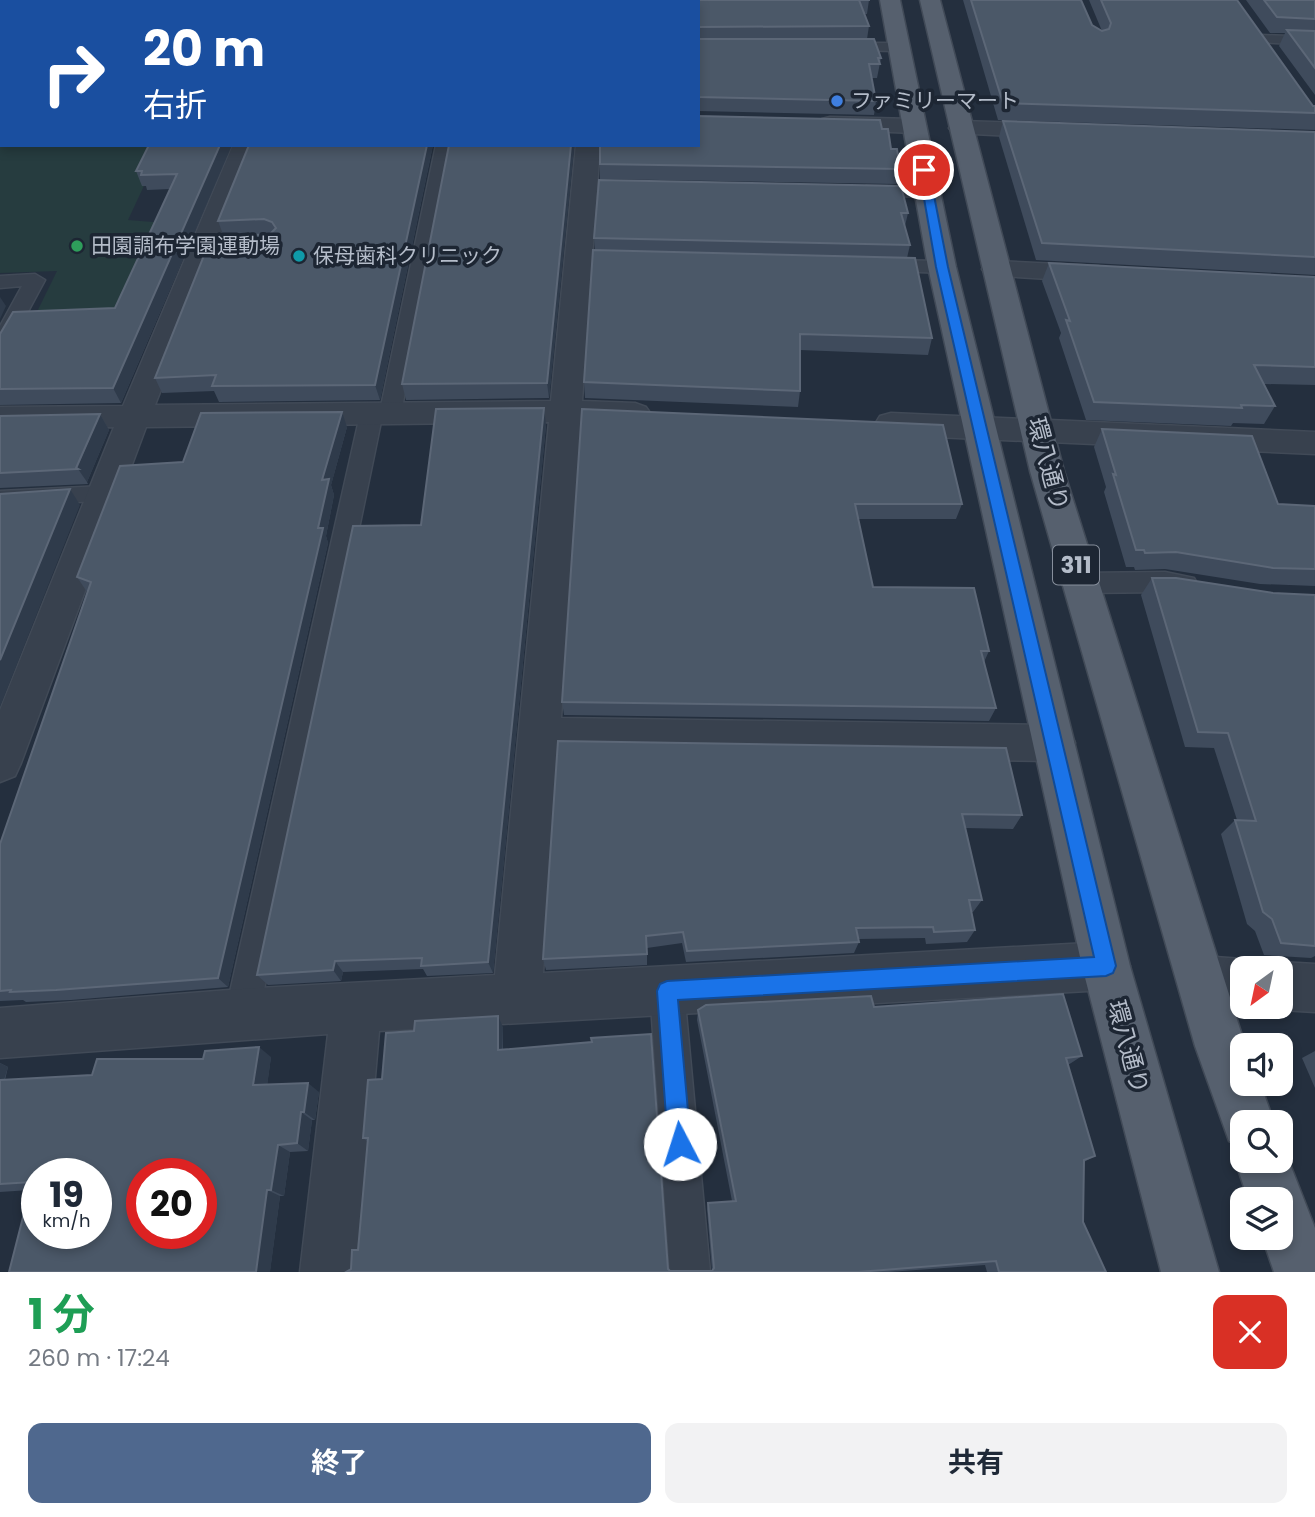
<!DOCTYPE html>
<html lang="ja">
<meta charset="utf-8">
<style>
body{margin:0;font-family:Poppins,"Noto Sans JP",sans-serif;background:#f2f2f3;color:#1f2937;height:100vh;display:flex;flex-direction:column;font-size:26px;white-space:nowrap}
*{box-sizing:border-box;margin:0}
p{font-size:23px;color:#747a83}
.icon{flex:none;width:38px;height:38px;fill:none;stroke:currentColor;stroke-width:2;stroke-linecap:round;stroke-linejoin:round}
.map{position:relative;height:1272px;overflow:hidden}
.drawer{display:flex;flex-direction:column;background:#fff;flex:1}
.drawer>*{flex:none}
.hud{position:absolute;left:0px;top:0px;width:700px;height:147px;box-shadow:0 4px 10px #0003;background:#1a4fa0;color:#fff;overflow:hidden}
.needle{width:46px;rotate:213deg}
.tools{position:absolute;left:1230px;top:956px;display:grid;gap:14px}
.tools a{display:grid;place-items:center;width:63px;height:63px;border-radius:14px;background:#fff;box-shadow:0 4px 10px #0003;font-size:35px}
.speed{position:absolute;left:21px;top:1158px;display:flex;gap:14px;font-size:35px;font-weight:700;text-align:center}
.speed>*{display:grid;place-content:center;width:91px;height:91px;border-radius:50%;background:#fff;box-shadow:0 4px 10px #0003;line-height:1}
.speed small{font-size:18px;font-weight:400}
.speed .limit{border:10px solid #d22;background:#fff;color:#111}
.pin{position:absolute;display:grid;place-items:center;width:60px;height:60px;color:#fff;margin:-30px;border:4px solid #fff;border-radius:50%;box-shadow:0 2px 7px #0007}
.me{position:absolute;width:77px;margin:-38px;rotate:355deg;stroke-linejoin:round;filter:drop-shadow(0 0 5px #0008)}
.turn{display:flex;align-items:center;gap:24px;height:147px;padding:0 28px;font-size:32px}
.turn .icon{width:91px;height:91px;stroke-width:2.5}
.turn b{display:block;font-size:49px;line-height:60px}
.round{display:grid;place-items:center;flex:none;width:74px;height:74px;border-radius:14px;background:#f2f2f3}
.head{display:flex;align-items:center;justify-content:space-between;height:119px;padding:0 28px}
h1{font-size:42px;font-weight:700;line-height:52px;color:#1e9e55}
.button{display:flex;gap:14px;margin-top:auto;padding:14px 28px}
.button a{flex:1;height:80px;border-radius:14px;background:#4f688e;color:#fff;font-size:28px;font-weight:700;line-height:80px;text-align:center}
.button a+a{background:#f2f2f3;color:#1f2937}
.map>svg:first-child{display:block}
.green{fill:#263c3f}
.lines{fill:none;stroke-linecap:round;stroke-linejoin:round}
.lane-casing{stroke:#414a57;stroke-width:3}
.street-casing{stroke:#414a57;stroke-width:3}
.primary-casing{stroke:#414a57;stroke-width:3}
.lane{fill:#38414e;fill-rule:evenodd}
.street{fill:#38414e;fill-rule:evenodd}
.primary{fill:#56606e;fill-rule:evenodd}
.wall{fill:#3f4b5c}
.shaded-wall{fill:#2f3b4b}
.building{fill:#4b5868;stroke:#5c6777;stroke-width:2;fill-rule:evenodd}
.route{fill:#1a73e8;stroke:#114b97;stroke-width:2}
.shop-dot{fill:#3f7fe0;stroke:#1d2633;stroke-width:2.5}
.leisure-dot{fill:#2e9e5b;stroke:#1d2633;stroke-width:2.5}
.culture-dot{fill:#0f9aa8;stroke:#1d2633;stroke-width:2.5}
.labels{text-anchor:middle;stroke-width:7;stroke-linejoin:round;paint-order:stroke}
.far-poi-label{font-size:21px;fill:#b4bcc9;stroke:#1d2633;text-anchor:start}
.shield{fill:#1d2633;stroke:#878f9c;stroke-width:2}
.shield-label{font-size:23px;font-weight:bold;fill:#b4bcc9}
.street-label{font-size:24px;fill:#b4bcc9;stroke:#1d2633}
</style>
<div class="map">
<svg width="1315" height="1272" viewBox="0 0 1315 1272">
<rect width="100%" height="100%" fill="#242f3e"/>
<path class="green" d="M0,136L2,145H163L128,220L166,223L116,322L31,324L57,271L0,273Z"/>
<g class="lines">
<defs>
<g id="lane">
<path d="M1261,35L1315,37V45L1256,42V36Z"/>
<path d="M840,43H899L906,47L899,51L835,50L833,47Z"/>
<path d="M436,145H452L401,413L398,418L390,420L382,417L259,1014L254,1026L242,1031L230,1026L225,1014L360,415L363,410L371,408L380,411Z"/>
<path d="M866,186L929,187L938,192L929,197L860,195L857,191Z"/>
<path d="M882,260L942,261L951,267L942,273L875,270L873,266L875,262Z"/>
<path d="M35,274L45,280L10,345L7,349L0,351V326L22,286L0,288V276Z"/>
<path d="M103,486L111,488L115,494L111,500L0,507V491Z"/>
<path d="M1165,572L1194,578L1198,585L1194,592L1185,595L1165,592L1081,593L1072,590L1068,583L1072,576L1081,573Z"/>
<path d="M667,974L679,979L684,991L710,1272H670L650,991L655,979Z"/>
</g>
<g id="street">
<path d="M830,117L914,119L922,121L926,126L922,131L914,133L822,129L818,124L822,119Z"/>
<path d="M0,118H2L0,133Z"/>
<path d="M961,121L1054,124L1062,126L1066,131L1062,136L1054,138L953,133L949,128L953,123Z"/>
<path d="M233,145H257L155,405L551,401L576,145H600L582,401L635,403L646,407L651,414L646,421L635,425L581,422L561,718L1054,725L1069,730L1075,743L1069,756L1054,761L558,753L543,973L1106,942L1123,949L1130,966L1123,983L1106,990L379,1031L358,1272H300L328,1034L0,1058V1008L242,989L495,975L549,422L146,427L21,763L15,776L0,782V710L114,427L0,429V407L123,406Z"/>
<path d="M996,261L1098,266L1108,268L1112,274L1108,280L1098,282L986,275L982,269L986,263Z"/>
<path d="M891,413L1315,432V454L891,435L880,432L875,424L880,416Z"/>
<path d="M1202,956L1242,959L1259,966L1260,968H1242V1006H1245L1242,1007L1202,1004L1185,997L1178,980L1185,963Z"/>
<path d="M1281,962L1315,964V1012L1281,1010L1271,1006H1281V968H1266Z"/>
</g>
<g id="primary">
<path d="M880,0H900L956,267L1130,966L1219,1272H1161L1082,966L928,267Z"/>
<path d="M920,0H940L1064,471L1245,1045H1242V1083H1260L1274,1122H1242V1160H1281V1141L1315,1228V1272H1274L1262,1237H1281V1199H1248L1235,1160L1241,1146L1229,1141L1195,1046L1030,471Z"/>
</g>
</defs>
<use href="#lane" class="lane-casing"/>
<use href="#street" class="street-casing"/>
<use href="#primary" class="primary-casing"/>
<use href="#lane" class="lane"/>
<use href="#street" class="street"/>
<use href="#primary" class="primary"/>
</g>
<g class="wall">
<path d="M0,0H869L867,14H864L869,26L867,39L881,58L877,78H872L876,101L874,115L698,111V2H2V117L0,115Z"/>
<path d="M963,0H1081L1092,25L1102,31L1089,0H1237L1313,106H1315V130L998,120Z"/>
<path d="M1246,0H1315V95L1279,46L1285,33H1270Z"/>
<path d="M1003,121L1315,132V275L1036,260L999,137Z"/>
<path d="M882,129L900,169L897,184L600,179V164Z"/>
<path d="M149,145H232L121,403L0,405V334L115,308L170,189L147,190L146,186H142L136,171Z"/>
<path d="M249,145H433L380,400L219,402L214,391L162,393L155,378L267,234L224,237L218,221Z"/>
<path d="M574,145L549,398L406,400L402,384Z"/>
<path d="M599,180L908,213L905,226L910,245L907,258L782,255L932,338L928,355L800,350V391L798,407L585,398L584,382L595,250L594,238Z"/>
<path d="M1049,263L1315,277V385L1264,384L1275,406L1264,424L1233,423L1231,426L1086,420L1059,338L1061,333L1042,281Z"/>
<path d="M100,414L109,430L87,482L88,484L0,488V416Z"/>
<path d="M546,425L493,973L427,976L423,969L343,972L341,981L268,985L257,975L421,525Z"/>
<path d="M943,425L962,504L956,519H858L873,587L989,651L984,662L996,708L989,721L564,715L562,702Z"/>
<path d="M347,427L331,485L334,495L326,536L328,543L228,987L71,1000L26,1002L23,1000L0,1001V844L87,592L77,577L183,462Z"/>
<path d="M1102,429L1278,504L1315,506V586L1260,584L1165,569L1135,570L1134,567H1126L1104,492L1106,487L1094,447Z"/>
<path d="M1152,578L1273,593L1315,595V956L1311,958L1264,955L1255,931L1247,924L1221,834L1235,820H1237L1214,748L1185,747L1141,595Z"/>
<path d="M1006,748L1022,815L1013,829L965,828L982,900L973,912H971L975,930L967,942L926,944L925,938L859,939V942L854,953L686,962L682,943L647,948V965L546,970L543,959Z"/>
<path d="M874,1007L1082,1056L1068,1065L1095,1156L1084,1162L1083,1222L1106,1272H987L985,1265L889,1272H346L351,1269L358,1250L368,1142L363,1138L382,1079L503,1027V1050L668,1269L670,1271H712L707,1209L708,1203L732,1201L697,1020L698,1010Z"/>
<path d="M1315,1051V1088L1302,1058Z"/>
<path d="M271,1057L267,1085L319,1092L315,1120H312L308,1151L290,1152L284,1196H280L270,1271L9,1272L30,1190L0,1192V1063L8,1067L5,1080L92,1075L203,1059Z"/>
</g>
<g class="shaded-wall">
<path d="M220,145H232L121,403L113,388Z"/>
<path d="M427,145H433L380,400L375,385Z"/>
<path d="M571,145H574L549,398L547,383Z"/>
<path d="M0,297L6,306L0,319Z"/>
<path d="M544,408L546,425L493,973L488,962Z"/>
<path d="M342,412L347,427L331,485L334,495L326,536L328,543L228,987L218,978L318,528L322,480Z"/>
<path d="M100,414L109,430L87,482L78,469H77Z"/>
<path d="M70,489L80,505L0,707V660Z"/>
<path d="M335,961L343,972L341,981L333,970Z"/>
<path d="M498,1016L503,1027L502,1059L498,1050Z"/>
<path d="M259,1047L271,1057L266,1094L253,1085Z"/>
<path d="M0,1063L8,1067L1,1090L0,1089Z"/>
<path d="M308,1083L319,1092L315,1120L304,1112Z"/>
<path d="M301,1112L312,1120L308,1151L297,1143Z"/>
<path d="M278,1145L290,1152L284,1196L271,1190Z"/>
<path d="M267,1190L280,1196L270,1272H256Z"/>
</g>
<g class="building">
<path d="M0,0H870H859L869,26L698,27V2H2V104H0Z"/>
<path d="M971,0H1081L1092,25L1102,31L1109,29L1111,23L1101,0H1237L1313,106H1315V113L1003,103Z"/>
<path d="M1264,0H1315V19L1277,17Z"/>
<path d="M1287,30L1315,31V68Z"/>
<path d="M698,39H874L881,58H878L880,64H869L876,101L698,97Z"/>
<path d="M698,116L880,120L882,129H888L891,149H897L900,169L600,164V145H698Z"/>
<path d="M1003,121L1315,132V257L1042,243Z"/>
<path d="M149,145H220L113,388L0,389V334L13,312L115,308L177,174L141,175L142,171H136Z"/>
<path d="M249,145H427L375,385L212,386L216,375L155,378L211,238L270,234L276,228L272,222L264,219L218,221Z"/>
<path d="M449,145H571L547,383L402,384Z"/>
<path d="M599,180L901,186L908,213H901L910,245L594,238Z"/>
<path d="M593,250L915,258L932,338L800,334V391L584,382Z"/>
<path d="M1049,263L1315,277V367L1254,365L1275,406L1241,405L1242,408L1094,402L1066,320L1070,321Z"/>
<path d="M544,408L488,962L421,966L422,958L335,961L333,970L257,975L353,526L421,525L436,409Z"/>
<path d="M582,409L943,425L962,504H855L873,587L974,588L989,651H981L996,708L562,702Z"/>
<path d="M342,412L322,480L329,479L318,528H323L218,978L56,990L10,992L11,990L0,991V844L91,582L77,577L120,466L183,462L201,413Z"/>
<path d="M100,414L76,468L78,469L0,473V416Z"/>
<path d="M1102,429L1252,436L1278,504L1315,506V569L1273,568L1176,552L1145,553L1144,550H1136L1113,474L1116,475Z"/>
<path d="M70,489L0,660V494Z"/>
<path d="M1152,578H1176L1273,593L1315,595V946L1281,943L1272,919L1263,912L1235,820L1256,821L1228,733L1198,732Z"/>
<path d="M558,741L1006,748L1022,815L962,814L982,900H969L975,930L934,932L933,927L856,928L859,942L687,951L683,932L646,936L647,954L543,959Z"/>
<path d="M1063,994L1082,1056L1066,1058L1095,1156L1084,1160L1083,1222L1106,1272H999L996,1261L858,1272H346L351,1269L352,1250H358L368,1138H363L368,1080L382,1079L386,1033L414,1031L415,1021L498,1016V1050L592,1042L591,1038L651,1034L668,1269L670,1271H712L714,1268L708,1203L736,1201L698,1010L706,1005L871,996L874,1007Z"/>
<path d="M259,1047L253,1085L308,1083L304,1112H301L297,1143L278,1145L271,1190H267L256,1272H9L32,1182L0,1184V1080L92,1075L97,1059H203L205,1051ZM37,1174H96V1234H37ZM142,1174H201V1234H142Z"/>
</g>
<path class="route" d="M924,167L929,170L948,267L1116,966L1113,973L1106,976L678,1000L691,1144L687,1152L680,1155L672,1152L668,1144L657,991L660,984L667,981L1094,957L936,267L919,170Z"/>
<circle class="shop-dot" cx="837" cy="101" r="7"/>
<circle class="leisure-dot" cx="77" cy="246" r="7"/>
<circle class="culture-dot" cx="299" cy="256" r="7"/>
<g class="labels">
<g class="far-poi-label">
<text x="851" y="108">ファミリーマート</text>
<text x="91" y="253">田園調布学園運動場</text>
<text x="313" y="263">保母歯科クリニック</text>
</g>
<rect class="shield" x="1053" y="545.5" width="46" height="39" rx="5"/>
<g class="shield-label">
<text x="1076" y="573">311</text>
</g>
<g class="street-label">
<text transform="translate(1048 464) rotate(75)" y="8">環八通り</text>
<text transform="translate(1128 1047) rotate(75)" y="8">環八通り</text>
</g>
</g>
</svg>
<div class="tools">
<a><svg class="needle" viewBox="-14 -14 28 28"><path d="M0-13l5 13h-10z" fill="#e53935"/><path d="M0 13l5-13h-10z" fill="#747a83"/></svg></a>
<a><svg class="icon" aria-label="sound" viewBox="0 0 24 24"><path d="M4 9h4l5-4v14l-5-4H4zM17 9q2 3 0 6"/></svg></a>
<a><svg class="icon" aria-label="search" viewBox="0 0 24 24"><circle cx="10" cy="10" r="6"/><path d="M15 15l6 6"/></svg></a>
<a><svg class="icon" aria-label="layers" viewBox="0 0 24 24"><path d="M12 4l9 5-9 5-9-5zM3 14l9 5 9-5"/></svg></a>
</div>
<div class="speed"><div>19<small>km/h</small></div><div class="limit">20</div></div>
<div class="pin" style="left:924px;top:170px;background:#d93025"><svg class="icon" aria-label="arrive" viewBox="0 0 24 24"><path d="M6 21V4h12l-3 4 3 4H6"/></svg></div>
<svg class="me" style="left:680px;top:1144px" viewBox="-20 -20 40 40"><circle r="19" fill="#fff"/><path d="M0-13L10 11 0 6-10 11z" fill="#1a73e8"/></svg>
<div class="hud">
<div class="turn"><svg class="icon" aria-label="right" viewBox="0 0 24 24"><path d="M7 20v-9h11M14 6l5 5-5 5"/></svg><div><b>20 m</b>右折</div></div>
</div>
</div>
<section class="drawer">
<div class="head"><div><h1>1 分</h1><p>260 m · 17:24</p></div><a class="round" style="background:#d93025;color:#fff"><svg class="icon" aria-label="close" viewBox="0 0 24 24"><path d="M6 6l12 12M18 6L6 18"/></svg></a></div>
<div class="button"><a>終了</a><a>共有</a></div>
</section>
